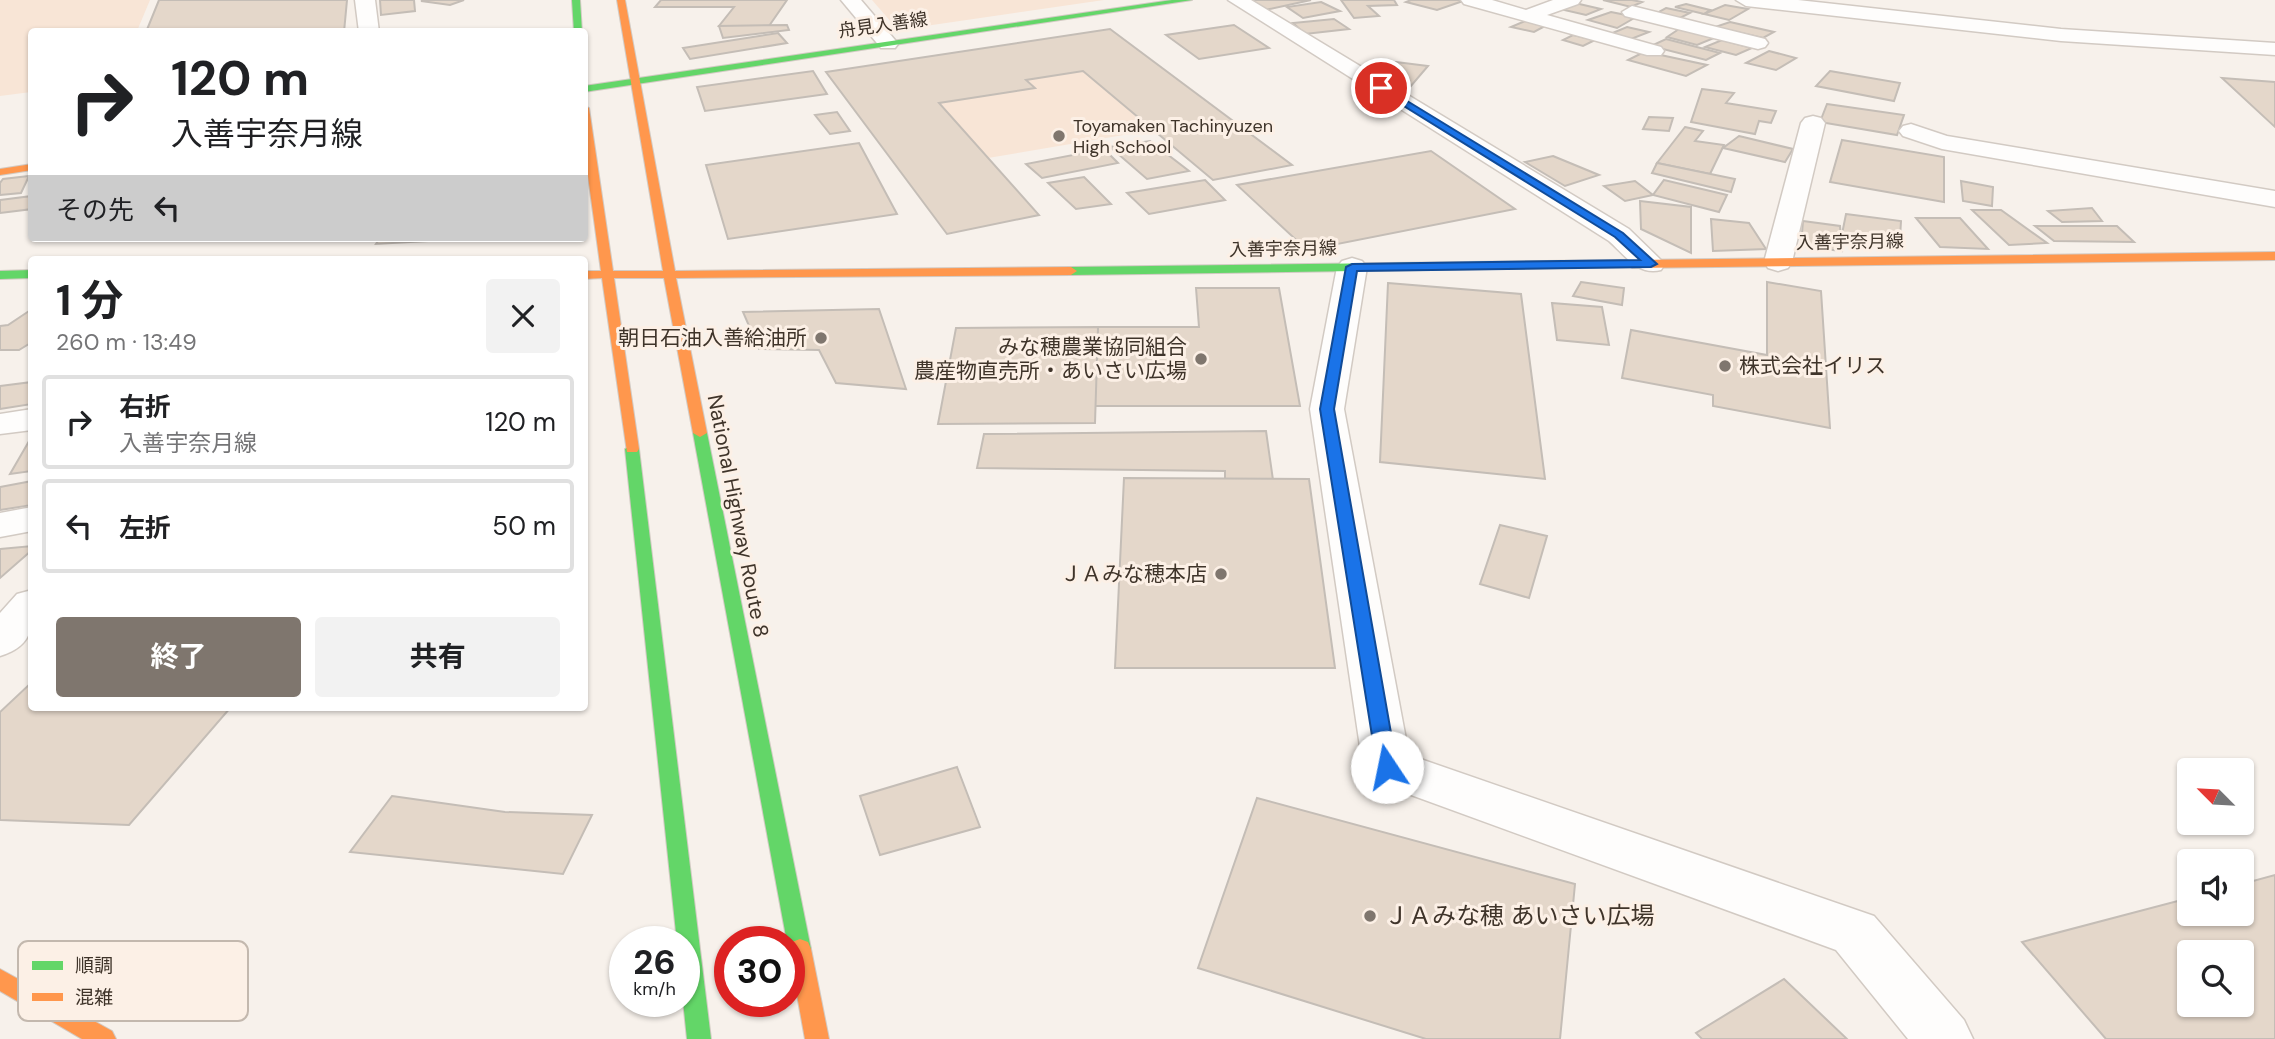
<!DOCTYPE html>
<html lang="ja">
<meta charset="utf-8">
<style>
body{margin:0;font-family:"DM Sans","Noto Sans JP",sans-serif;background:#f2f2f2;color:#202124;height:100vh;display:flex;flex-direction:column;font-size:26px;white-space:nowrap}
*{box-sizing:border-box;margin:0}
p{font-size:23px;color:#757577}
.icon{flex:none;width:38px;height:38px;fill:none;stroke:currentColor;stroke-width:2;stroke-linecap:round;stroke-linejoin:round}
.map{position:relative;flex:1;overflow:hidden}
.details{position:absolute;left:28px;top:256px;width:560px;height:455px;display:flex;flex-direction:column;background:#fff;border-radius:7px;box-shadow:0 2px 5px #0004}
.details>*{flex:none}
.guide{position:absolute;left:28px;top:28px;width:560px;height:214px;border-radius:7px;box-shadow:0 2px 5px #0004;background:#fff;color:#202124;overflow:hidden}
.needle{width:46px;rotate:294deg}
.controls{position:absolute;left:2177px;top:758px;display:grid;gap:14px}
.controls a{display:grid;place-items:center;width:77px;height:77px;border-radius:7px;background:#fff;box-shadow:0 2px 5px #0004;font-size:35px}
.speed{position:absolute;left:609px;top:926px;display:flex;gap:14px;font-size:35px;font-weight:700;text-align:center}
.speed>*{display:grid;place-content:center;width:91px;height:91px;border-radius:50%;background:#fff;box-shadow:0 2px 5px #0004;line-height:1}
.speed small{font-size:18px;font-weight:400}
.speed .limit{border:10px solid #d22;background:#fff;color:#111}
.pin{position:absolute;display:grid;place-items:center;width:60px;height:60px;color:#fff;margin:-30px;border:4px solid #fff;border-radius:50%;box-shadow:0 2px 7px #0007}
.me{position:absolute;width:77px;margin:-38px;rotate:349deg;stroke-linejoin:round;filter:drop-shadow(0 0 5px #0008)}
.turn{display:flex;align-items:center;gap:24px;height:147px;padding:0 28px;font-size:32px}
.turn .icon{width:91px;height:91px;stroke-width:2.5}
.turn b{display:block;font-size:49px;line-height:60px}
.then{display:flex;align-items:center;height:66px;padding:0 28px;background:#0003;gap:14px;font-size:26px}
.round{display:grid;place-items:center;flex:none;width:74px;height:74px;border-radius:7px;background:#f2f2f2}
.head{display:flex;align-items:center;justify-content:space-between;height:119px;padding:0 28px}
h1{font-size:42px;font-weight:700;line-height:52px}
.action{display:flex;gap:14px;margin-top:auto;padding:14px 28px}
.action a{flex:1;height:80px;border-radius:7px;background:#7f766e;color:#fff;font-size:28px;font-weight:700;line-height:80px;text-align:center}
.action a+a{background:#f2f2f2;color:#202124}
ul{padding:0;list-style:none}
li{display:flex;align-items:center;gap:21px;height:94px;margin:0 14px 10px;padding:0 14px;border:4px solid #e0e0e0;border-radius:7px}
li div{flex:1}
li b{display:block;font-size:26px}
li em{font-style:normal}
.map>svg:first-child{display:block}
.green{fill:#f8e5d6}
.building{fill:#e4d7ca;stroke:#c4bdb6;stroke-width:2;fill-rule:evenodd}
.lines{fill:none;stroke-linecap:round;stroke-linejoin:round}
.street-casing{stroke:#d2cac3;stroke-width:3}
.fast-casing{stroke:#d2cac3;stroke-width:2}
.slow-casing{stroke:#d2cac3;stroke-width:2}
.street{fill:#fefdfc;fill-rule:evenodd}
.fast{fill:#63d668;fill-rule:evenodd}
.slow{fill:#ff974d;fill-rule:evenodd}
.route{fill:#1a73e8;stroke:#114b97;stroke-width:2}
.poi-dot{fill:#7f766e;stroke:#fcf0e6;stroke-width:2.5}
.labels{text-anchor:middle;stroke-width:6;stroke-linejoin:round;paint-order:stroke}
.far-street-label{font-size:18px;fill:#3f342a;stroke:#fcf0e6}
.far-poi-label{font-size:18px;fill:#3f342a;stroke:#fcf0e6;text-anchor:start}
.poi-label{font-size:21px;fill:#3f342a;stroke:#fcf0e6;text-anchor:end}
.street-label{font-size:21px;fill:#3f342a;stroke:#fcf0e6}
.near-poi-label{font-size:24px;fill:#3f342a;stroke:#fcf0e6;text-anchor:start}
.key{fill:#fcf0e6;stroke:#c3b8ae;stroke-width:2}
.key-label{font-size:19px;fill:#3f342a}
</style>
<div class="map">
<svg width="2275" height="1039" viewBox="0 0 2275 1039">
<rect width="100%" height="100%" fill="#f7f1eb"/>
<g class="green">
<path d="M0,0H150L137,31L32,32L31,92L0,96Z"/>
<path d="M872,0H1104L898,30Z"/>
<path d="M1083,71L1153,130L988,158L939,103L1033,88L1026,80Z"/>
</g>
<g class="building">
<path d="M159,0H347L344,32H146Z"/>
<path d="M380,0H414L415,11L381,15Z"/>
<path d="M425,0H464L450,5L421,1Z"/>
<path d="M661,0H787L769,26H719L734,7H655Z"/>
<path d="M1247,0H1311L1265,10Z"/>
<path d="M1341,0H1394L1397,5L1368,6L1379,16L1354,18Z"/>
<path d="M1411,0H1461L1463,1L1437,10L1406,2Z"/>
<path d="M1603,0H1632L1642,2L1631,7Z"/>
<path d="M1321,2L1340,11L1303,18L1287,7Z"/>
<path d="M1575,3L1601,9L1586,15L1560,9Z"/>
<path d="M1686,4L1710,10L1704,14L1675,7Z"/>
<path d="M1725,5L1748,9L1729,20L1704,14Z"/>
<path d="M1666,8L1690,13L1678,19L1655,14Z"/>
<path d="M1611,12L1636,17L1617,28L1588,20Z"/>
<path d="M1334,19L1349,29L1305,34L1293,23Z"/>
<path d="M1525,21L1545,26L1534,32L1511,27Z"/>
<path d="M1730,22L1774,32L1763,38L1715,27Z"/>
<path d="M787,25L789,30L723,38L719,26Z"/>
<path d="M1234,25L1269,48L1199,59L1166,35Z"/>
<path d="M1627,27L1649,32L1631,39L1610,34Z"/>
<path d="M1110,29L1292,165L1213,180L1083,71L1026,80L1035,88L939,103L1039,215L947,234L826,72Z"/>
<path d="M1679,29L1714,38L1697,45L1667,37Z"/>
<path d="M778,33L787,43L690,59L683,48Z"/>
<path d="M1573,35L1595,40L1583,46L1563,40Z"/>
<path d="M1666,39L1720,53L1706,60L1651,46Z"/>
<path d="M1722,40L1752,48L1736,55L1705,47Z"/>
<path d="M1769,51L1796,58L1776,70L1746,63Z"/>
<path d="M1640,54H1656L1707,65L1686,76L1628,60Z"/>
<path d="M1396,62L1428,66L1405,93L1392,91L1403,82L1385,79Z"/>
<path d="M813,71L827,94L705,111L697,87Z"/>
<path d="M1830,71L1900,83L1894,101L1816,86Z"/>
<path d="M2222,78L2275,82V127Z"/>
<path d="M1702,89L1734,93L1726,103L1776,111L1771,123L1759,121L1755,134L1691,122Z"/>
<path d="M1827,104L1904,115L1897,135L1820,122Z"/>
<path d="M837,112L850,131L830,134L815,115Z"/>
<path d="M1649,117L1673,118L1669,131L1643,129Z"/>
<path d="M1685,127L1703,131L1695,141L1724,145L1710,174L1657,163Z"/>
<path d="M1739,136L1793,149L1785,162L1723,148Z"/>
<path d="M1842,140L1944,157V202L1830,182Z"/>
<path d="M1150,141L1189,171L1147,179L1110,147Z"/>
<path d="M859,143L897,214L728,239L706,165Z"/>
<path d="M1104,149L1118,163L1042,178L1026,164Z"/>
<path d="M1431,151L1515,209L1307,250L1237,185Z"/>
<path d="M1553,156L1599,175L1565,186L1525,162Z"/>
<path d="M1657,163L1735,179L1731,192L1652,173Z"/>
<path d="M29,176L21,193L0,195V183L3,179Z"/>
<path d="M1084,177L1111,204L1076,209L1048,183Z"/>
<path d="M1205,180L1225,200L1149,214L1127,193Z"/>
<path d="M1664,180L1727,195L1719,212L1653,195Z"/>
<path d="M1635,181L1653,195L1625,201L1604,186Z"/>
<path d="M1961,181L1993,187L1992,206L1963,201Z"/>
<path d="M32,196V209L0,213V200Z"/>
<path d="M1640,201L1691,207V253L1641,229Z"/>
<path d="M2092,208L2102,221L2062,222L2048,211Z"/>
<path d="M1972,210H2001L2047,243L2009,245Z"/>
<path d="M1846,214L1901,221L1900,238L1872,235L1874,245L1841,239Z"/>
<path d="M1916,218H1960L1988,249L1940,247Z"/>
<path d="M1711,219L1749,223L1766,249L1713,251Z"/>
<path d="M1803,221L1840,226L1842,251L1801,246Z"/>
<path d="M2035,226H2117L2134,242L2054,241Z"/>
<path d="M380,238H430L428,241L376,244Z"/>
<path d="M1581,282L1624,288L1622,305L1573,296Z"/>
<path d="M1767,282L1821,291L1830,428L1713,406V395L1622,378L1631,330L1767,355Z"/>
<path d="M1388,283L1521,294L1545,479L1380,462Z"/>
<path d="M1196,288H1279L1300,406H1094L1098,327H1199Z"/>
<path d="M1552,303L1602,307L1609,345L1557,340Z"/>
<path d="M32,309V342L19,350H0V326L8,325Z"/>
<path d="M879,309L906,389L836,383L819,350L759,349L743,312Z"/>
<path d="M1098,327L1095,423L938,424L956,328Z"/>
<path d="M32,382V404L0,409V386Z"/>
<path d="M1266,431L1273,480L1225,479V471L977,468L984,434Z"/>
<path d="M32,436V471L10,474Z"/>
<path d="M1124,478L1309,479L1335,668H1115Z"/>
<path d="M32,481V505L0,510V487Z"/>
<path d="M1500,525L1547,536L1529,598L1480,584Z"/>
<path d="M32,546V550L0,578V549Z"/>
<path d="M32,682V707H231L129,825L0,820V712Z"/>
<path d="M957,767L980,827L880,855L860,796Z"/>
<path d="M392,796L505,812L592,815L563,874L350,852Z"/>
<path d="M1257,798L1575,884L1560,1039H1426L1198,968Z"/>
<path d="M2275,875V1039H2106L2022,942L2189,898V914H2242V884ZM2189,952H2242V1004H2189Z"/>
<path d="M1784,979L1847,1039H1702L1696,1033Z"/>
</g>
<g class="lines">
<defs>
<g id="street">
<path d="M355,0H375L379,32H359Z"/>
<path d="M841,0H861L895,40L898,44L895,48H881Z"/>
<path d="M1228,0H1251L1629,229L1665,264L1661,270C1638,276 1625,255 1609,241Z"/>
<path d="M1461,0H1492L1526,10L1553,0H1581L1578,4L1547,15L1661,47L1664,51L1661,55H1647L1464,4Z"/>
<path d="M1736,0H1798L2061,29L2275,43V55L2061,41L1746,6Z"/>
<path d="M1632,6L1765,39L1768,43L1765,47L1758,49L1625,16L1622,12Z"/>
<path d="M1813,116L1821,118L1825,123L1792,262L1788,268L1778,271L1768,268L1764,262L1801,123L1805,118Z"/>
<path d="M1911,124L1947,136L2275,191V207L1942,149L1903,136L1899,131L1903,126Z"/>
<path d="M1352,258L1362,261L1367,267L1344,409L1409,755L1874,916L1964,1020L1973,1039H1908L1836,950L1370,780L1363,767L1310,409L1337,267L1342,261Z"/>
<path d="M32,409V430L0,434V414Z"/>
<path d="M32,507V531L0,537V513Z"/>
<path d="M32,590C32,622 37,645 0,656V613L17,594Z"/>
</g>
<g id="fast">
<path d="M572,0H580L582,32H574Z"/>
<path d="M1172,0H1192L584,92V86Z"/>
<path d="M1632,260L1638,264L1636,267L1071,275L1065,271L1071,267Z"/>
<path d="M32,270V278L0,279V271Z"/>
<path d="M700,429L707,433L811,949L808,956L800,959L792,956L787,942L693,433Z"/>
<path d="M632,445L639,449L711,1039H687L683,1001L684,942H677L625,449Z"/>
</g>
<g id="slow">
<path d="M617,0H625L675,271L1071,267L1077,271L1071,275L676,278L707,433L700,437L693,433L664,278H614L639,449L637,452H627L602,278L584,279V271H601L584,147V105L589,108L613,271H663Z"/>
<path d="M32,164V170L0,175V169Z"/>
<path d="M2275,252V260L1632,268L1626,264L1632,260Z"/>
<path d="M800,939L808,942L811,949L829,1039H805L789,951L792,942Z"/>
<path d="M0,969L112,1031L116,1039H82L0,991Z"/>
</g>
</defs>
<use href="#street" class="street-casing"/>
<use href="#fast" class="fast-casing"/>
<use href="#slow" class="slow-casing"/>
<use href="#street" class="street"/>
<use href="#fast" class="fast"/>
<use href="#slow" class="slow"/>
</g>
<path class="route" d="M1381,85L1623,233L1657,264L1651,267L1357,271L1334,409L1397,767L1394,773L1387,775L1380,773L1377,767L1320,409L1346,267L1352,264L1640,260L1615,237L1378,90L1376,88Z"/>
<g class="poi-dot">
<circle cx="1059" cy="136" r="7"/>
<circle cx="821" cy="338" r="7"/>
<circle cx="1201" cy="359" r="7"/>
<circle cx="1725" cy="366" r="7"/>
<circle cx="1221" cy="574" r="7"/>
<circle cx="1370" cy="916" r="7"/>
</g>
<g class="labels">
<g class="far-street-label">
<text transform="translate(883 25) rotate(-8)" y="6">舟見入善線</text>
<text transform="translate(1850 242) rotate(-1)" y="6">入善宇奈月線</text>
<text transform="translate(1283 249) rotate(-1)" y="6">入善宇奈月線</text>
</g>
<g class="far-poi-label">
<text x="1073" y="132">Toyamaken Tachinyuzen<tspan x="1073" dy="21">High School</tspan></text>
</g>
<g class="poi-label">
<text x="807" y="345">朝日石油入善給油所</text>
<text x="1187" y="354">みな穂農業協同組合<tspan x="1187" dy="24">農産物直売所・あいさい広場</tspan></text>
<text x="1739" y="373" text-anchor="start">株式会社イリス</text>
<text x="1207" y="581">ＪＡみな穂本店</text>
</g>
<g class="street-label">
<text transform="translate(738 516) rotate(79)" y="7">National Highway Route 8</text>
</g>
<g class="near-poi-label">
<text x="1384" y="924">ＪＡみな穂 あいさい広場</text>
</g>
</g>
<rect x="18" y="941" width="230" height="80" rx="10" class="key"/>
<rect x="32" y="961" width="31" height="9" fill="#63d668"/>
<rect x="32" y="993" width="31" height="8" fill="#ff974d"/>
<g class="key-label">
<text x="75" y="972">順調</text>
<text x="75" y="1004">混雑</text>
</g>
</svg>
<div class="controls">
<a><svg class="needle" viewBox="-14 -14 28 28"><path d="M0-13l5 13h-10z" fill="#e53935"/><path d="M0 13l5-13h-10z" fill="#757577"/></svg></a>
<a><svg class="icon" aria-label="sound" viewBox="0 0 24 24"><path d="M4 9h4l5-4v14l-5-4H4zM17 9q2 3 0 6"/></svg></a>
<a><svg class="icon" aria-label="search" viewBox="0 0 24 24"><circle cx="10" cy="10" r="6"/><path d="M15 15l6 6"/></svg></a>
</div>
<div class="speed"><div>26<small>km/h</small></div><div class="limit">30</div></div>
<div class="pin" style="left:1381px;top:88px;background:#d93025"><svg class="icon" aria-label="arrive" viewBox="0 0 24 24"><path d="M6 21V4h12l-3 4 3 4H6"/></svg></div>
<svg class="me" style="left:1387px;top:767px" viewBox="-20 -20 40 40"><circle r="19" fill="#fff"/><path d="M0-13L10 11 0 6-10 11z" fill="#1a73e8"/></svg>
<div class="guide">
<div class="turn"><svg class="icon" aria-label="right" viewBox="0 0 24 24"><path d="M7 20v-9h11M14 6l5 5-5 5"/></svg><div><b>120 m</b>入善宇奈月線</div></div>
<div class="then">その先<svg class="icon" aria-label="left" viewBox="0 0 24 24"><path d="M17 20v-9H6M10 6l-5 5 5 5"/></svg></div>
</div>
<section class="details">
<div class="head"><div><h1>1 分</h1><p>260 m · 13:49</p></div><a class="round"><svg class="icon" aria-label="close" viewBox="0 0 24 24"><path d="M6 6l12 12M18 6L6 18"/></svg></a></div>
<ul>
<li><svg class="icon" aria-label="right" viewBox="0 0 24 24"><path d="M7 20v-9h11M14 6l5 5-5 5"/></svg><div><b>右折</b><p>入善宇奈月線</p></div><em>120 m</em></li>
<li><svg class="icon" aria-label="left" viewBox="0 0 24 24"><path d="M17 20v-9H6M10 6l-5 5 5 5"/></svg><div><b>左折</b></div><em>50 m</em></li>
</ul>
<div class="action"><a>終了</a><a>共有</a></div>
</section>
</div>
